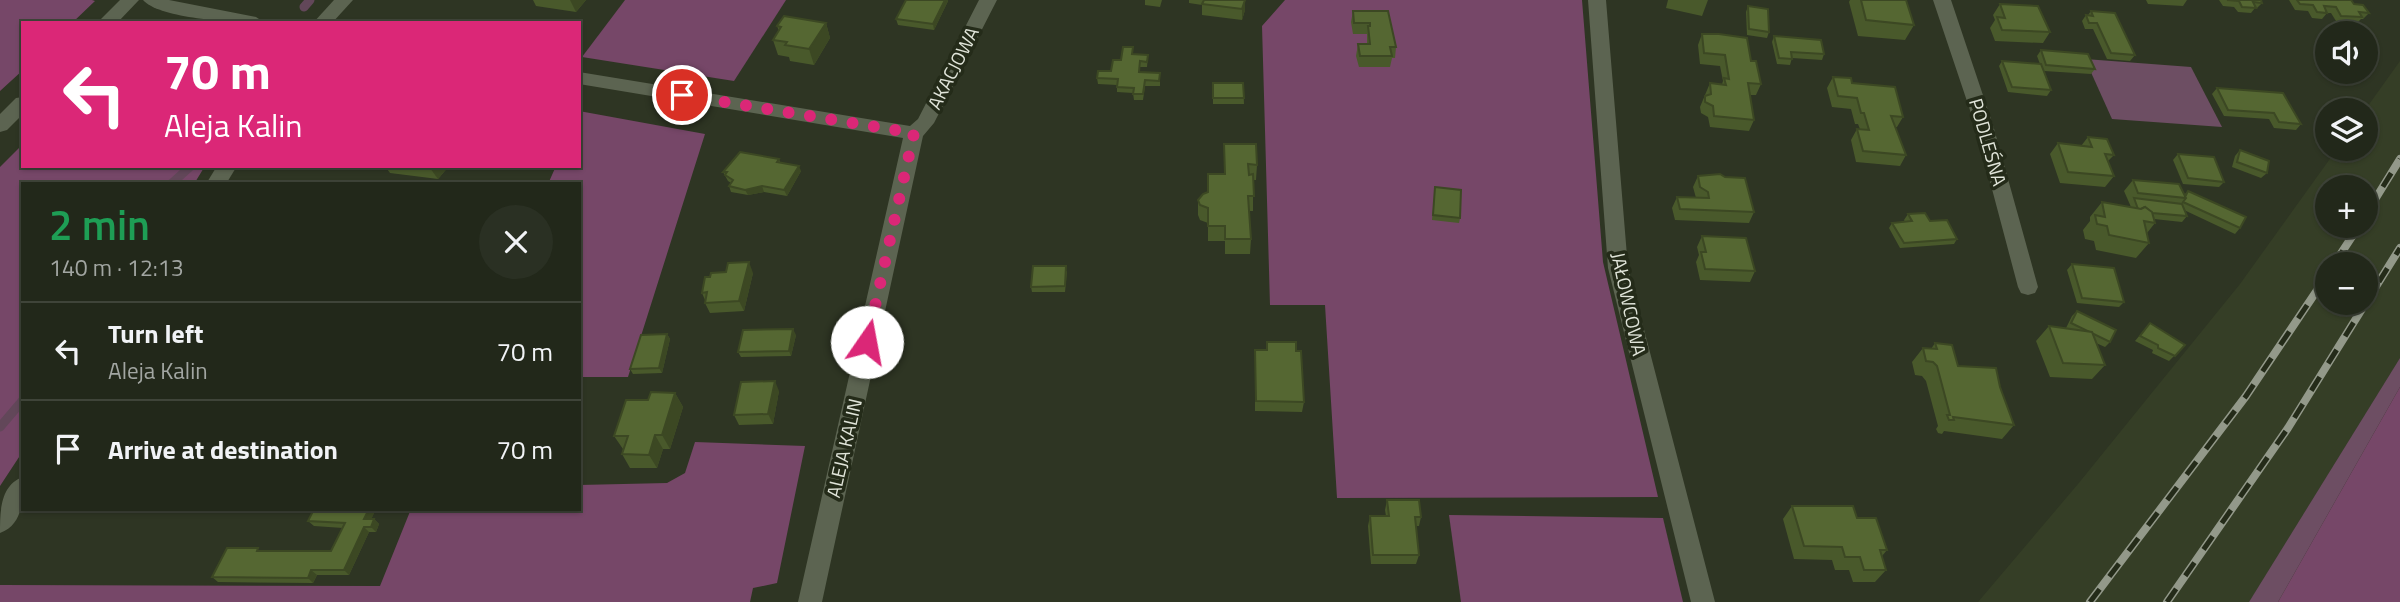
<!DOCTYPE html>
<meta charset="utf-8">
<style>
body{margin:0;font-family:"Titillium Web",sans-serif;background:#2a3023;color:#f1f3f6;height:100vh;display:flex;flex-direction:column;font-size:26px;white-space:nowrap}
*{box-sizing:border-box;margin:0}
p{font-size:23px;color:#a2a6a2}
.icon{flex:none;width:38px;height:38px;fill:none;stroke:currentColor;stroke-width:2;stroke-linecap:round;stroke-linejoin:round}
.map{position:relative;flex:1;overflow:hidden}
.panel{position:absolute;left:21px;top:182px;width:560px;height:329px;display:flex;flex-direction:column;background:#22281a;border-radius:0px;box-shadow:0 2px 5px #0004,0 0 0 2px #3f4439}
.panel>*{flex:none}
.top-card{position:absolute;left:21px;top:21px;width:560px;height:147px;border-radius:0px;box-shadow:0 2px 5px #0004,0 0 0 2px #3f4439;background:#db2777;color:#fff;overflow:hidden}
.controls{position:absolute;left:2315px;top:21px;display:grid;gap:14px}
.controls a{display:grid;place-items:center;width:63px;height:63px;border-radius:50%;background:#22281a;box-shadow:0 2px 5px #0004,0 0 0 2px #3f4439;font-size:35px}
.pin{position:absolute;display:grid;place-items:center;width:60px;height:60px;color:#fff;margin:-30px;border:4px solid #fff;border-radius:50%;box-shadow:0 2px 7px #0007}
.me{position:absolute;width:77px;margin:-38px;rotate:12deg;stroke-linejoin:round;filter:drop-shadow(0 0 5px #0008)}
.turn{display:flex;align-items:center;gap:24px;height:147px;padding:0 28px;font-size:32px}
.turn .icon{width:91px;height:91px;stroke-width:2.5}
.turn b{display:block;font-size:49px;line-height:60px}
.round{display:grid;place-items:center;flex:none;width:74px;height:74px;border-radius:37px;background:#2a3023}
.overview{display:flex;align-items:center;justify-content:space-between;height:119px;padding:0 28px}
h1{font-size:42px;font-weight:600;line-height:52px;color:#1e9e55}
ul{padding:0;list-style:none}
li{display:flex;align-items:center;gap:21px;height:98px;padding:0 28px;border-top:2px solid #3f4439}
li div{flex:1}
li b{display:block;font-size:26px}
li em{font-style:normal}
.map>svg:first-child{display:block}
.built{fill:#353e26;fill-rule:evenodd}
.green{fill:#6d4e63}
.forest{fill:#764768}
.lines{fill:none;stroke-linecap:round;stroke-linejoin:round}
.stream{stroke:#624759;stroke-width:9}
.minor{fill:#5c6451;fill-rule:evenodd}
.rail-casing{stroke:#93998a;stroke-width:8}
.rail{stroke:#242b19;stroke-width:5;stroke-dasharray:16;stroke-linecap:butt}
.wall{fill:#49592b}
.shaded-wall{fill:#3c4823}
.building{fill:#556732;stroke:#3c4823;stroke-width:2}
.route{stroke:#db2777;stroke-width:12;stroke-dasharray:0 21.6}
.labels{text-anchor:middle;stroke-width:7;stroke-linejoin:round;paint-order:stroke}
.street-label{font-size:19px;fill:#e1e5da;stroke:#242b19}
</style>
<div class="map">
<svg width="2400" height="602" viewBox="0 0 2400 602">
<rect width="100%" height="100%" fill="#2e3523"/>
<path class="built" d="M2400,61V358L2249,602H1978L2078,484L2240,284L2337,149H2366L2365,110ZM2328,187H2366V226H2328ZM2328,264H2366V303H2328Z"/>
<g class="green">
<path d="M2085,59L2191,67L2222,127L2112,119Z"/>
<path d="M2400,358V387L2278,602H2249Z"/>
</g>
<g class="forest">
<path d="M0,0H92L95,1L72,23H23V70L0,91Z"/>
<path d="M625,0H786L734,81L582,57Z"/>
<path d="M1285,0H1582L1603,262L1658,497L1337,498L1325,305H1270L1262,26Z"/>
<path d="M579,111L705,134L628,377H579V184H548L556,166H579Z"/>
<path d="M23,144V166H205L194,184H23V451L0,486V167Z"/>
<path d="M2400,387V602H2278Z"/>
<path d="M695,442L805,446L777,583L753,588L750,602H0V585L380,586L411,509H579V485L667,483L685,473Z"/>
<path d="M1449,515L1663,518L1683,602H1461Z"/>
</g>
<g class="lines">
<g class="stream">
<path d="M304,7L310,0"/>
<path d="M171,184L191,166"/>
<path d="M0,427L23,400"/>
</g>
<g class="minor">
<path d="M120,0H139L117,23H97Z"/>
<path d="M143,0H169L256,17L265,23C239,23 159,19 143,0Z"/>
<path d="M334,0H353L332,23H313Z"/>
<path d="M979,0H997L934,123L923,136L822,602H798L903,138L579,84V72L910,126L918,119Z"/>
<path d="M1588,0H1606L1628,268L1715,602H1691L1608,268Z"/>
<path d="M1933,0H1951L1993,125L2038,287L2035,293L2028,295L2021,293L2018,287L1975,125Z"/>
<path d="M23,97V114L7,130L0,132V114L16,98Z"/>
<path d="M217,166H237L226,184H206Z"/>
<path d="M23,477C23,498 24,524 0,533C0,512 0,485 23,477Z"/>
</g>
<defs>
<g id="rail">
<path d="M2366,214L2400,159"/>
<path d="M2334,264L2359,226"/>
<path d="M2090,602L2246,396L2328,274"/>
<path d="M2167,602L2288,428L2400,248"/>
</g>
</defs>
<use href="#rail" class="rail-casing"/>
<use href="#rail" class="rail"/>
</g>
<g class="wall">
<path d="M533,0H586L576,12L536,6Z"/>
<path d="M906,0H948V1L934,30L898,25L896,19Z"/>
<path d="M1145,0H1162L1160,7L1145,5Z"/>
<path d="M1189,0H1245V10L1242,20L1202,15V5L1189,3Z"/>
<path d="M1668,0H1708L1702,16L1666,8Z"/>
<path d="M1850,0H1906L1914,25L1905,40L1858,36L1849,2Z"/>
<path d="M2146,0H2187L2183,6L2148,4Z"/>
<path d="M2219,0H2261L2262,3L2257,8H2255L2251,13L2238,12L2234,7L2223,6Z"/>
<path d="M2289,0H2351L2354,4L2369,13L2363,19H2361L2357,23L2336,21L2331,13H2327L2322,19L2312,18L2308,11L2295,10Z"/>
<path d="M2000,4L2050,32L2043,43L1995,41L1990,28L1995,20L1993,15Z"/>
<path d="M1748,6L1769,32L1767,38L1747,35L1746,12Z"/>
<path d="M1353,11H1388L1396,47L1395,58H1392L1390,67H1359L1356,56L1358,44H1367V34H1353L1351,22Z"/>
<path d="M2091,11L2135,55L2130,61L2107,59L2093,29H2085L2082,21L2086,15H2088Z"/>
<path d="M826,23L830,38L814,65L790,61L789,57L778,55L773,40L779,31L777,26Z"/>
<path d="M1702,34L1751,61L1761,84L1756,95H1750L1754,120L1749,131L1710,127L1708,117L1701,113L1700,107L1710,83L1722,84L1723,81L1720,66L1700,64L1698,45Z"/>
<path d="M1774,36L1824,54L1822,60L1792,58L1790,65L1777,64L1772,42Z"/>
<path d="M2041,50L2095,69L2091,74L2044,71L2051,90L2047,96L2008,92L1999,66L2002,61L2040,64L2037,56Z"/>
<path d="M1133,54L1148,55L1147,67H1140V72L1160,79V86H1145L1143,100H1134L1133,93L1117,92V85L1098,84L1097,78L1111,71L1121,60Z"/>
<path d="M1833,77L1852,83L1903,117L1897,127H1895L1906,155L1900,166L1856,162L1851,140L1857,129H1860L1858,124H1855L1851,109L1832,107L1827,88Z"/>
<path d="M1213,83H1243L1244,104H1213Z"/>
<path d="M2217,88L2301,124L2296,130L2274,128L2269,119L2224,116L2212,94Z"/>
<path d="M2088,137L2114,155L2108,161L2114,176L2105,187L2060,183L2050,154L2058,143L2081,146Z"/>
<path d="M1224,144L1257,165L1256,180H1253V211H1249L1251,239L1250,254H1225V241H1208V223L1200,220L1198,215V200L1208,192L1224,174Z"/>
<path d="M2240,150L2267,173L2261,178L2232,167L2235,156Z"/>
<path d="M2178,154L2224,182L2219,187L2183,184L2173,160Z"/>
<path d="M779,159L780,162L801,171L787,196L764,192L748,195L731,192L729,186L731,183L728,181L723,172Z"/>
<path d="M385,166H449L438,179L390,173Z"/>
<path d="M1698,176L1754,212L1749,223L1675,220L1672,208L1677,197L1696,198L1693,187Z"/>
<path d="M2133,180L2184,195L2188,191L2240,228L2235,234L2184,210L2187,216L2182,222L2154,219L2155,223L2147,233L2149,243L2136,258L2096,250L2094,241L2085,239L2083,230L2090,221V217L2102,202L2131,207L2124,191Z"/>
<path d="M1435,187L1460,218L1459,223L1432,220Z"/>
<path d="M1908,214L1930,221L1957,239L1954,244L1900,248L1889,228L1892,223L1905,222L1904,220Z"/>
<path d="M1702,236L1755,271L1750,282L1700,280L1696,262L1699,255L1697,247Z"/>
<path d="M2072,264L2124,302L2119,307L2077,303L2067,270Z"/>
<path d="M1067,271L1065,292H1032L1031,287Z"/>
<path d="M753,273L744,311L710,313L705,303V300L702,293Z"/>
<path d="M2077,311L2110,342L2105,347L2096,343L2105,365L2092,379L2050,377L2036,341L2049,326L2068,329L2066,328L2072,316Z"/>
<path d="M2150,323L2185,345L2169,361L2152,353L2153,350L2135,341Z"/>
<path d="M667,334L670,339L662,373L633,374L630,369Z"/>
<path d="M796,335L791,356L741,357L738,352Z"/>
<path d="M1267,342L1296,351L1304,402L1302,412L1255,411V350H1266Z"/>
<path d="M1935,343L1958,366L2000,387L2014,425L2002,439L1944,431L1942,434L1938,433L1936,429L1938,426L1926,381L1922,376L1915,375L1912,362L1923,348L1931,349Z"/>
<path d="M779,391L773,424L739,425L734,415Z"/>
<path d="M675,393L683,407L670,449H663L657,468H630L622,454L623,449L614,436L648,400Z"/>
<path d="M1387,500L1421,517L1419,526H1416L1419,555L1416,564H1371L1368,526L1370,516H1386L1385,510Z"/>
<path d="M1792,506L1857,518L1887,550L1882,556L1886,570L1875,582H1853L1849,570H1835L1832,560L1794,559L1783,519Z"/>
<path d="M314,509H376L371,519H374L379,524L376,532H369L349,575H317L313,583L218,582L212,577L262,551H331L343,528L314,526L308,521Z"/>
</g>
<g class="shaded-wall">
<path d="M570,0H586L576,12Z"/>
<path d="M945,0H948V1L934,30L933,24Z"/>
<path d="M1245,0V10L1242,20V9Z"/>
<path d="M826,23L830,38L814,65L809,49Z"/>
<path d="M432,166H449L438,179L430,168Z"/>
<path d="M799,166L801,171L787,196L784,190Z"/>
<path d="M762,186L764,192L748,195L745,190Z"/>
<path d="M749,262L753,273L744,311L739,301Z"/>
<path d="M793,329L796,335L791,356L789,351Z"/>
<path d="M667,334L670,339L662,373L659,368Z"/>
<path d="M775,381L779,391L773,424L768,414Z"/>
<path d="M675,393L683,407L670,449L662,435Z"/>
<path d="M655,435L663,449L657,468L649,455Z"/>
<path d="M369,509H376L369,524L364,519Z"/>
<path d="M374,519L379,524L376,532L371,527Z"/>
<path d="M364,527L369,532L349,575L344,570Z"/>
<path d="M311,570L317,575L313,583L308,578Z"/>
</g>
<g class="building">
<path d="M906,0H945L933,24L896,19Z"/>
<path d="M1204,0H1245L1242,9L1202,4Z"/>
<path d="M1861,0H1906L1914,25L1866,20Z"/>
<path d="M2227,0H2261L2262,3L2253,2L2256,8L2242,7L2239,1Z"/>
<path d="M2297,0H2351L2354,4L2363,5L2369,13L2359,12L2362,17L2341,16L2336,7L2324,6L2327,13L2317,12L2313,5L2300,4Z"/>
<path d="M2000,4L2038,6L2050,32L2002,30L1997,17L2005,18Z"/>
<path d="M1748,6L1768,9L1769,32L1749,29Z"/>
<path d="M1353,11H1388L1396,47H1390L1392,56H1360L1358,44H1370L1368,26H1370V23H1354Z"/>
<path d="M2091,11L2115,13L2135,55L2111,53L2097,23H2089L2086,15L2093,16Z"/>
<path d="M784,16L826,23L809,49L785,45L787,42L773,40L781,27L777,26Z"/>
<path d="M1702,34H1719L1747,38L1751,61H1756L1761,84L1748,83L1754,120L1714,116L1713,106L1705,102V96L1711,94L1710,83L1726,85L1724,78L1729,79L1725,55L1704,53Z"/>
<path d="M1774,36L1821,40L1824,54L1791,52L1792,59L1779,58Z"/>
<path d="M1123,47H1133L1132,54L1148,55L1147,62L1140,61L1139,72L1160,73L1159,81L1145,80L1143,94H1133L1134,88L1117,87L1118,79L1097,78L1098,71H1111L1113,60H1121Z"/>
<path d="M2041,50L2088,54L2095,69L2046,65Z"/>
<path d="M2002,61L2041,64L2051,90L2012,87Z"/>
<path d="M1833,77L1851,78L1852,83L1895,87L1903,117L1891,116L1906,155L1863,151L1857,129L1869,130L1864,113H1861L1857,98L1838,96Z"/>
<path d="M1213,83H1243L1244,98H1213Z"/>
<path d="M2217,88L2283,93L2301,124L2279,122L2274,113L2228,110Z"/>
<path d="M2088,137L2107,139L2114,155L2105,154L2114,176L2068,172L2058,143L2092,147Z"/>
<path d="M1224,144H1256L1257,165L1248,164L1249,175L1253,174L1254,196H1248L1251,239H1225V226H1208V208L1200,205L1198,200L1203,194L1208,192V174H1225Z"/>
<path d="M2240,150L2269,161L2267,173L2237,162Z"/>
<path d="M740,152L779,159L777,162L799,166L784,190L762,186L745,190L729,186L733,180L725,175L727,172H723Z"/>
<path d="M2178,154L2214,157L2224,182L2188,178Z"/>
<path d="M1720,174L1725,177L1745,178L1754,212L1680,209L1677,197L1709,198L1708,192L1700,187L1698,176Z"/>
<path d="M2133,180L2179,184L2186,198L2138,193Z"/>
<path d="M1435,187L1461,190L1460,218L1433,215Z"/>
<path d="M2188,191L2246,217L2240,228L2183,202L2186,198L2185,197Z"/>
<path d="M2134,198L2182,204L2187,216L2152,213L2145,207L2141,209H2138Z"/>
<path d="M2102,202L2141,209L2145,207L2152,212L2155,223L2144,221L2149,243L2109,235L2107,226L2097,224L2095,215L2105,217Z"/>
<path d="M1925,213L1930,221L1947,220L1957,239L1904,243L1892,223L1912,221L1908,214Z"/>
<path d="M1702,236L1746,238L1755,271L1705,269L1701,252H1706Z"/>
<path d="M749,262L739,301L705,303L707,292L702,293L705,277H710L711,273L726,272L728,263Z"/>
<path d="M2072,264L2114,268L2124,302L2082,298Z"/>
<path d="M1033,266H1066L1065,286L1031,287Z"/>
<path d="M2077,311L2116,330L2110,342L2071,323Z"/>
<path d="M2150,323L2185,345L2175,356L2158,348V345L2140,336Z"/>
<path d="M2049,326L2092,332L2105,365L2063,363Z"/>
<path d="M793,329L789,351L738,352L743,330Z"/>
<path d="M667,334L659,368L630,369L641,335Z"/>
<path d="M1267,342H1296V351H1301L1304,402L1256,401L1255,350H1267Z"/>
<path d="M1935,343L1952,345L1958,366L1996,368L2000,387L2014,425L1953,417L1954,420H1949L1947,415H1950L1937,366L1933,362L1926,361L1923,348L1937,349Z"/>
<path d="M775,381L768,414L734,415L741,382Z"/>
<path d="M651,392L675,393L662,435H655L649,455L622,454L628,436H614L626,400H648Z"/>
<path d="M1387,500H1419L1421,517H1415L1419,555H1373L1370,516H1389Z"/>
<path d="M1792,506H1853L1857,518H1876L1887,550H1880L1886,570H1864L1860,557H1845L1842,547L1804,546Z"/>
<path d="M314,509H369L364,519H374L371,527H364L344,570H311L308,578L212,577L227,548H258L257,551H331L345,523L308,521Z"/>
</g>
<g class="lines">
<path class="route" d="M682,95L914,133L867,342"/>
</g>
<g class="labels">
<g class="street-label">
<text transform="translate(953 68) rotate(-63)" y="7">AKACJOWA</text>
<text transform="translate(1988 142) rotate(74)" y="7">PODLEŚNA</text>
<text transform="translate(1629 304) rotate(78)" y="7">JAŁOWCOWA</text>
<text transform="translate(844 448) rotate(-77)" y="7">ALEJA KALIN</text>
</g>
</g>
</svg>
<div class="controls">
<a><svg class="icon" aria-label="sound" viewBox="0 0 24 24"><path d="M4 9h4l5-4v14l-5-4H4zM17 9q2 3 0 6"/></svg></a>
<a><svg class="icon" aria-label="layers" viewBox="0 0 24 24"><path d="M12 4l9 5-9 5-9-5zM3 14l9 5 9-5"/></svg></a>
<a>+</a>
<a>−</a>
</div>
<div class="pin" style="left:682px;top:95px;background:#d93025"><svg class="icon" aria-label="arrive" viewBox="0 0 24 24"><path d="M6 21V4h12l-3 4 3 4H6"/></svg></div>
<svg class="me" style="left:867px;top:342px" viewBox="-20 -20 40 40"><circle r="19" fill="#fff"/><path d="M0-13L10 11 0 6-10 11z" fill="#db2777"/></svg>
<div class="top-card">
<div class="turn"><svg class="icon" aria-label="left" viewBox="0 0 24 24"><path d="M17 20v-9H6M10 6l-5 5 5 5"/></svg><div><b>70 m</b>Aleja Kalin</div></div>
</div>
<section class="panel">
<div class="overview"><div><h1>2 min</h1><p>140 m · 12:13</p></div><a class="round"><svg class="icon" aria-label="close" viewBox="0 0 24 24"><path d="M6 6l12 12M18 6L6 18"/></svg></a></div>
<ul>
<li><svg class="icon" aria-label="left" viewBox="0 0 24 24"><path d="M17 20v-9H6M10 6l-5 5 5 5"/></svg><div><b>Turn left</b><p>Aleja Kalin</p></div><em>70 m</em></li>
<li><svg class="icon" aria-label="arrive" viewBox="0 0 24 24"><path d="M6 21V4h12l-3 4 3 4H6"/></svg><div><b>Arrive at destination</b></div><em>70 m</em></li>
</ul>
</section>
</div>
